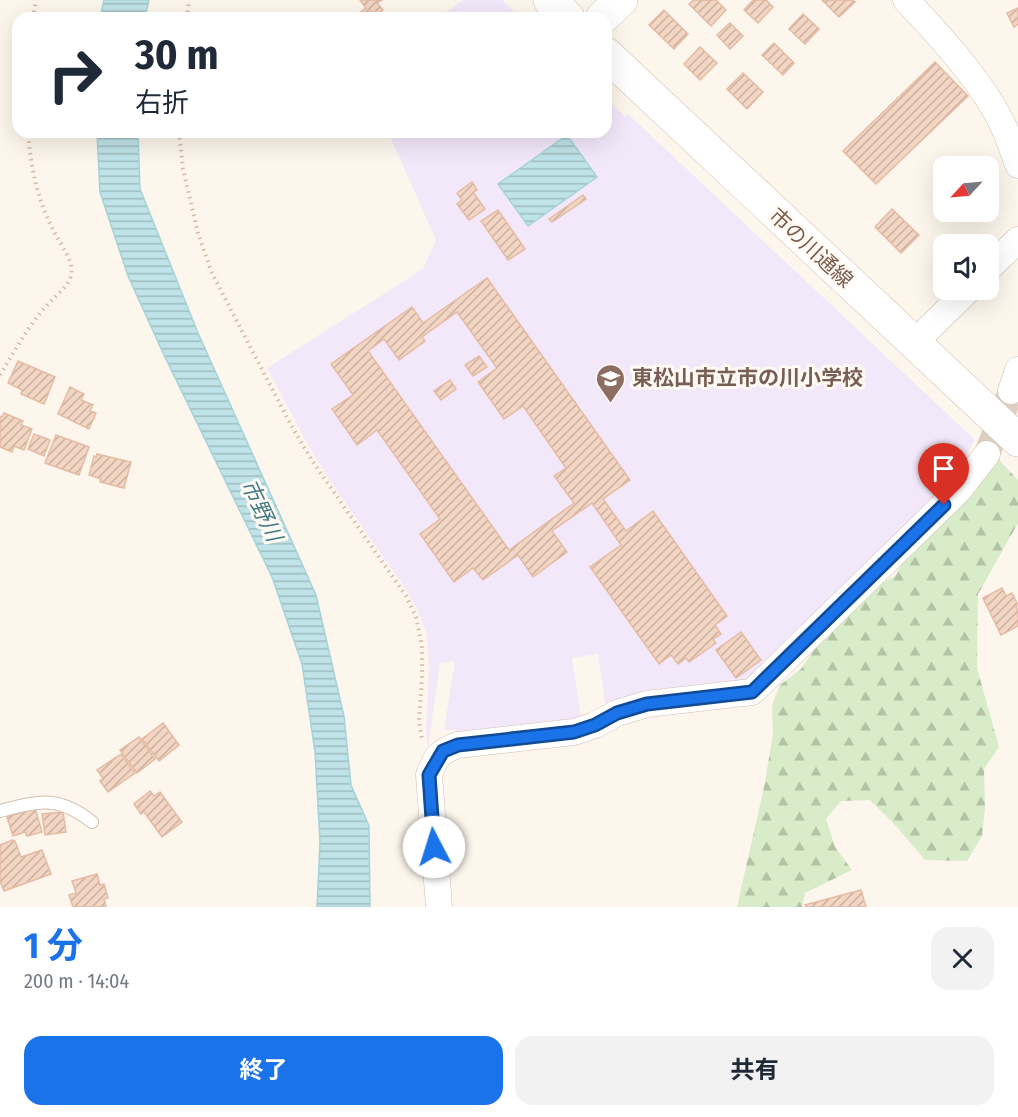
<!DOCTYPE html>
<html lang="ja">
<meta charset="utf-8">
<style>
body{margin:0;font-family:"Fira Sans Condensed","Noto Sans JP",sans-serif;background:#f2f2f3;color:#1f2937;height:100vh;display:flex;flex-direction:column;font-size:22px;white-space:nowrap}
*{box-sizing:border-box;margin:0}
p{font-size:20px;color:#747a83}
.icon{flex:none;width:33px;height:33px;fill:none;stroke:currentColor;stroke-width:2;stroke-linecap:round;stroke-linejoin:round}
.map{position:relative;height:907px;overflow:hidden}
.sheet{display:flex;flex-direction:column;background:#fff;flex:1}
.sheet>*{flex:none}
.banner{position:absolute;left:12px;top:12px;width:600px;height:126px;border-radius:18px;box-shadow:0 6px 24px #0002;background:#fff;color:#1f2937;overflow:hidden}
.needle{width:39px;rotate:244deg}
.controls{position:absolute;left:933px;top:156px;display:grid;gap:12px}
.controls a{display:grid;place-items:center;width:66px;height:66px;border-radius:12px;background:#fff;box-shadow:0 6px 24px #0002;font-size:30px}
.pin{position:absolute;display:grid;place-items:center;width:51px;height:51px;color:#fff;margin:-62px -26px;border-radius:50% 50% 50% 0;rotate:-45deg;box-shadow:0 0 6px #0007}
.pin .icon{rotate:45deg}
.me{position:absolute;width:66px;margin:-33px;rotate:355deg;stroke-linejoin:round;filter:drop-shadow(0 0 4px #0008)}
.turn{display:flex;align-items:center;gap:21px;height:126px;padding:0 24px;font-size:27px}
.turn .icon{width:78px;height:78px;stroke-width:2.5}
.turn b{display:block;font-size:42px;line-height:51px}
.round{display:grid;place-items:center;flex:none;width:63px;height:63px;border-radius:18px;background:#f2f2f3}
.overview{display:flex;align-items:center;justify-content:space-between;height:102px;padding:0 24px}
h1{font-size:36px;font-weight:700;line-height:45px;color:#1a73e8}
.cta{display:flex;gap:12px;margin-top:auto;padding:12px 24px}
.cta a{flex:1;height:69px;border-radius:18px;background:#1a73e8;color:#fff;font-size:24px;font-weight:700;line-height:69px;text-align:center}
.cta a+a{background:#f2f2f3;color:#1f2937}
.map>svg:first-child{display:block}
.education{fill:#f3e8fa}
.forest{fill:url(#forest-firs)}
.water{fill:url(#water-rules);stroke:#a5d3da;stroke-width:1.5}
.building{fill:url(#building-hatch);stroke:#e6bba3;stroke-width:1.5;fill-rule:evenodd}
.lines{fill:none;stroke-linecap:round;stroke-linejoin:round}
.street-tunnel{stroke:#dcd0c4;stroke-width:26;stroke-dasharray:26 13;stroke-linecap:butt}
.lane-casing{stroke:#d1beb0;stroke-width:14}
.street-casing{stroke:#d1beb0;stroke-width:27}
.secondary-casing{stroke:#d6c0b0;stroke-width:34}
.path{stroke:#d9b8a5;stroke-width:4;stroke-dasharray:1.5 4.5;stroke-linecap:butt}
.lane{stroke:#fff;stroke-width:12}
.street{stroke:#fff;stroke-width:26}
.secondary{stroke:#fff;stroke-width:33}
.route-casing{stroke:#114b97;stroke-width:15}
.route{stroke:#1a73e8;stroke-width:10}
.labels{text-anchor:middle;stroke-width:6;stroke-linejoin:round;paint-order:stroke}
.street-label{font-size:21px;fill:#7a5c4d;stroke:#fffaf3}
.education-label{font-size:21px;font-weight:bold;fill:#785e54;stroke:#fffaf3;text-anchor:start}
.water-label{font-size:22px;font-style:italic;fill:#437c86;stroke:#fffaf3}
</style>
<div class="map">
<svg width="1018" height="907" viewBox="0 0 1018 907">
<defs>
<pattern id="forest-firs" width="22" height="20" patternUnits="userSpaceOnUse" patternTransform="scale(1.5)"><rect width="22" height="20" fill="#d8ecc9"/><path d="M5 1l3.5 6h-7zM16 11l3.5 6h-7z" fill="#b4c2a5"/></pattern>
<pattern id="water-rules" width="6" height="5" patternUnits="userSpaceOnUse" patternTransform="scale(1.5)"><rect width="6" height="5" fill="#bfe3e8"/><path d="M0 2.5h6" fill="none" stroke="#a0bbbe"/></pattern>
<pattern id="building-hatch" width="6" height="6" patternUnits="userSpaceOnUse" patternTransform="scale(1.5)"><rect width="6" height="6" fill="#f3d5c3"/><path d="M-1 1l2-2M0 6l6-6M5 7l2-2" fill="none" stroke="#cab0a1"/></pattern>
</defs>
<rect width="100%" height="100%" fill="#fdf6ec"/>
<g class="education">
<path d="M463,0H502L521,18H438Z"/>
<path d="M606,99L625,117L628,114L975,440L952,482L755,680L606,709L598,654L572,658L581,719L457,738L455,730H444L455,661L440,663L428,748L426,735L429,665L427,635L417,609L403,585L328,478L307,443L267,368L423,269L436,240L388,132H606Z"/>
</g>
<path class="forest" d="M998,459L1018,480V523L978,594L977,668L999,747L984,769L985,808L982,836L967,861L925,860L896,826L870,800L841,801L826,819L835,847L852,870L805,893L802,907H737L764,787L773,734L772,706L780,685L801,669L817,645L873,588L895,576L911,548L933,519L969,499Z"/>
<g class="water">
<path d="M104,0H149L145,18H100Z"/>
<path d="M97,132H138L140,189L198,333L316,595L344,716L351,785L369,826L370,907H317L320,842L315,752L302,664L272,577L164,355L128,276L100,192Z"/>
<path d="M567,135L597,177L528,226L498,184Z"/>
</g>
<g class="building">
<path d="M360,0H382L377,3L383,10L375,16L369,9L368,11L373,18H352L366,8Z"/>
<path d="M694,0H716L726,10L711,26L689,4Z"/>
<path d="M753,0H766L773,7L758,23L744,10Z"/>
<path d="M822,0H853L855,2L839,17Z"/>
<path d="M1018,8V24L1014,27L1007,13Z"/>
<path d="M664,10L688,34L674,49L649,25Z"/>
<path d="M803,14L819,29L805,44L789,29Z"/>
<path d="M730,23L743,36L730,49L717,35Z"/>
<path d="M774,43L794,63L783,75L762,55Z"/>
<path d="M700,47L717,63L700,80L684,64Z"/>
<path d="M935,62L968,96L876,184L843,151Z"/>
<path d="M743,73L763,92L747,109L727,89Z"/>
<path d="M472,182L477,190L473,192L485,209L469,220L457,204L462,200L457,193Z"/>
<path d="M583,195L586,199L552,222L549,219Z"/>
<path d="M892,209L919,235L901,253L875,227Z"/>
<path d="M498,210L525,249L508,260L481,221Z"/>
<path d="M487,278L630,480L603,499L626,531L653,511L727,616L715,625L721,634L713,639L716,643L689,662L686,658L678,664L671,655L659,664L590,567L621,545L592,503L552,531L567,552L533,577L518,555L483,580L473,568L454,582L420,534L440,519L377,430L357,445L332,409L353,395L331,364L412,307L423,323ZM457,312L497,368L478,382L504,419L523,406L566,468L554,476L574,503L509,550L368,351L384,339L399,360L425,341L422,337Z"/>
<path d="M479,356L487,367L473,376L465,365Z"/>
<path d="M18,361L55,377L44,404L21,394L22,390L8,383Z"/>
<path d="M450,380L456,389L441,400L434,391Z"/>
<path d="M70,387L84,394L81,400L93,405L90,411L96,413L89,429L58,414Z"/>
<path d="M4,413L23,421L21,425L32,429L24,450L14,446L12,452L0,447V416L2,417Z"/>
<path d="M34,434L50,440L44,456L28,449Z"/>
<path d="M56,435L89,447L79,475L45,463Z"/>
<path d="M97,454L131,462L124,488L100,482L101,479L89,475L94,456L96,457Z"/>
<path d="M1002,588L1006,596L1012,593L1018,605L1016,607L1018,611V626L1001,635L983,598Z"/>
<path d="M741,632L761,660L736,678L716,650Z"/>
<path d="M163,723L179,745L159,761L142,739Z"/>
<path d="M139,737L155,759L137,773L120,750Z"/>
<path d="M121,754L135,773L108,792L100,781L103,778L97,770Z"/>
<path d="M150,791L154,796L160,792L182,822L162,837L144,812L141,814L134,804Z"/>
<path d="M35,808L42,832L27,836L25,832L13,836L7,817Z"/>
<path d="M63,812L66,832L45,835L42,814Z"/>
<path d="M12,840L15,841L21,857L42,850L51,874L4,891L0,881V845Z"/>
<path d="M97,874L100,885L104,884L108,898L104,899L106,907H73L69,895L76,893L72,881Z"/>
<path d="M861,890L866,907H806L805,905Z"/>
</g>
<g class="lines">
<path class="street-tunnel" d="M987,454L1011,391"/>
<defs>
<path id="lane" d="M0,811C40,801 58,795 92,822"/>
<g id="street">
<path d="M906,0C938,34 980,79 1001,121C1008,135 1013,151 1018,165"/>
<path d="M988,269L1018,240"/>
<path d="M913,344L968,290"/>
<path d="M1011,391L1018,370"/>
<path d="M439,907L429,775C436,756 439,752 458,745L574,732L595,725L617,713L647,704L752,692L958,491L987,454"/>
</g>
<g id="secondary">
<path d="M550,0L568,18"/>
<path d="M602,18L621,0"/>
<path d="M606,54L1018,440"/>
</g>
</defs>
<use href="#lane" class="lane-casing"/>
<use href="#street" class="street-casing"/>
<use href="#secondary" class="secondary-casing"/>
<g class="path">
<path d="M33,18L36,0"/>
<path d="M187,18L189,0"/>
<path d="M179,132L183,169L198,233L211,271L230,308L292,427L313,462L406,596L416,617L422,646V678L419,721L422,740"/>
<path d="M0,375C16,349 30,322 52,300C59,293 69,285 71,275C74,262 63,248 57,237C38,204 31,170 28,132"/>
</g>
<use href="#lane" class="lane"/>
<use href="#street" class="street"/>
<use href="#secondary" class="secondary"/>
</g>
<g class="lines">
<defs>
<path id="route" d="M434,847L429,775L443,751L458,745L574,732L595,725L617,713L647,704L752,692L944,505"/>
</defs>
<use href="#route" class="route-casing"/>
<use href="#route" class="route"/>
</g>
<defs>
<symbol id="school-pin" viewBox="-11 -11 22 30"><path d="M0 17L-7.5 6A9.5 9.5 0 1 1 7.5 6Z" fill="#8d6e63" stroke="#fffaf3"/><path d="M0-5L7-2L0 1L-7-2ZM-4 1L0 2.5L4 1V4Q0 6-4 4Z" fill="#fff"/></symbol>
</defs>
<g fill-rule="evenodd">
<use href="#school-pin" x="594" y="362" width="33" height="45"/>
</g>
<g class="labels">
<g class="street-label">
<text transform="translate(811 248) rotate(43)" y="7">市の川通線</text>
</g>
<g class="education-label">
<text x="632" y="385">東松山市立市の川小学校</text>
</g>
<g class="water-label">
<text transform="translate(262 510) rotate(65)" y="8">市野川</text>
</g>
</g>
</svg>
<div class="controls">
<a><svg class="needle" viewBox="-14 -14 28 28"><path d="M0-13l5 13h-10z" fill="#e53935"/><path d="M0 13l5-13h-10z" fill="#747a83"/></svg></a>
<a><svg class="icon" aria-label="sound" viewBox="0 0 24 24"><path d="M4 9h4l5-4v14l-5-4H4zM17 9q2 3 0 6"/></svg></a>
</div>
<div class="pin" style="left:944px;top:505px;background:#d93025"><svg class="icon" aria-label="arrive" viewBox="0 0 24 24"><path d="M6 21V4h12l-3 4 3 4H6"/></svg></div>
<svg class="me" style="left:434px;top:847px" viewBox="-20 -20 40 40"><circle r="19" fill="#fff"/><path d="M0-13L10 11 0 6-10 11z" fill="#1a73e8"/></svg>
<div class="banner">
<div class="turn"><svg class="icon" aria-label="right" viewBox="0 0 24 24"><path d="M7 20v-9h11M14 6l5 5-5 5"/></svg><div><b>30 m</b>右折</div></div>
</div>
</div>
<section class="sheet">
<div class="overview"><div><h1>1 分</h1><p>200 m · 14:04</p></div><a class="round"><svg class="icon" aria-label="close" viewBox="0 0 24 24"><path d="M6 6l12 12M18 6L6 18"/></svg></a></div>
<div class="cta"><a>終了</a><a>共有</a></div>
</section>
